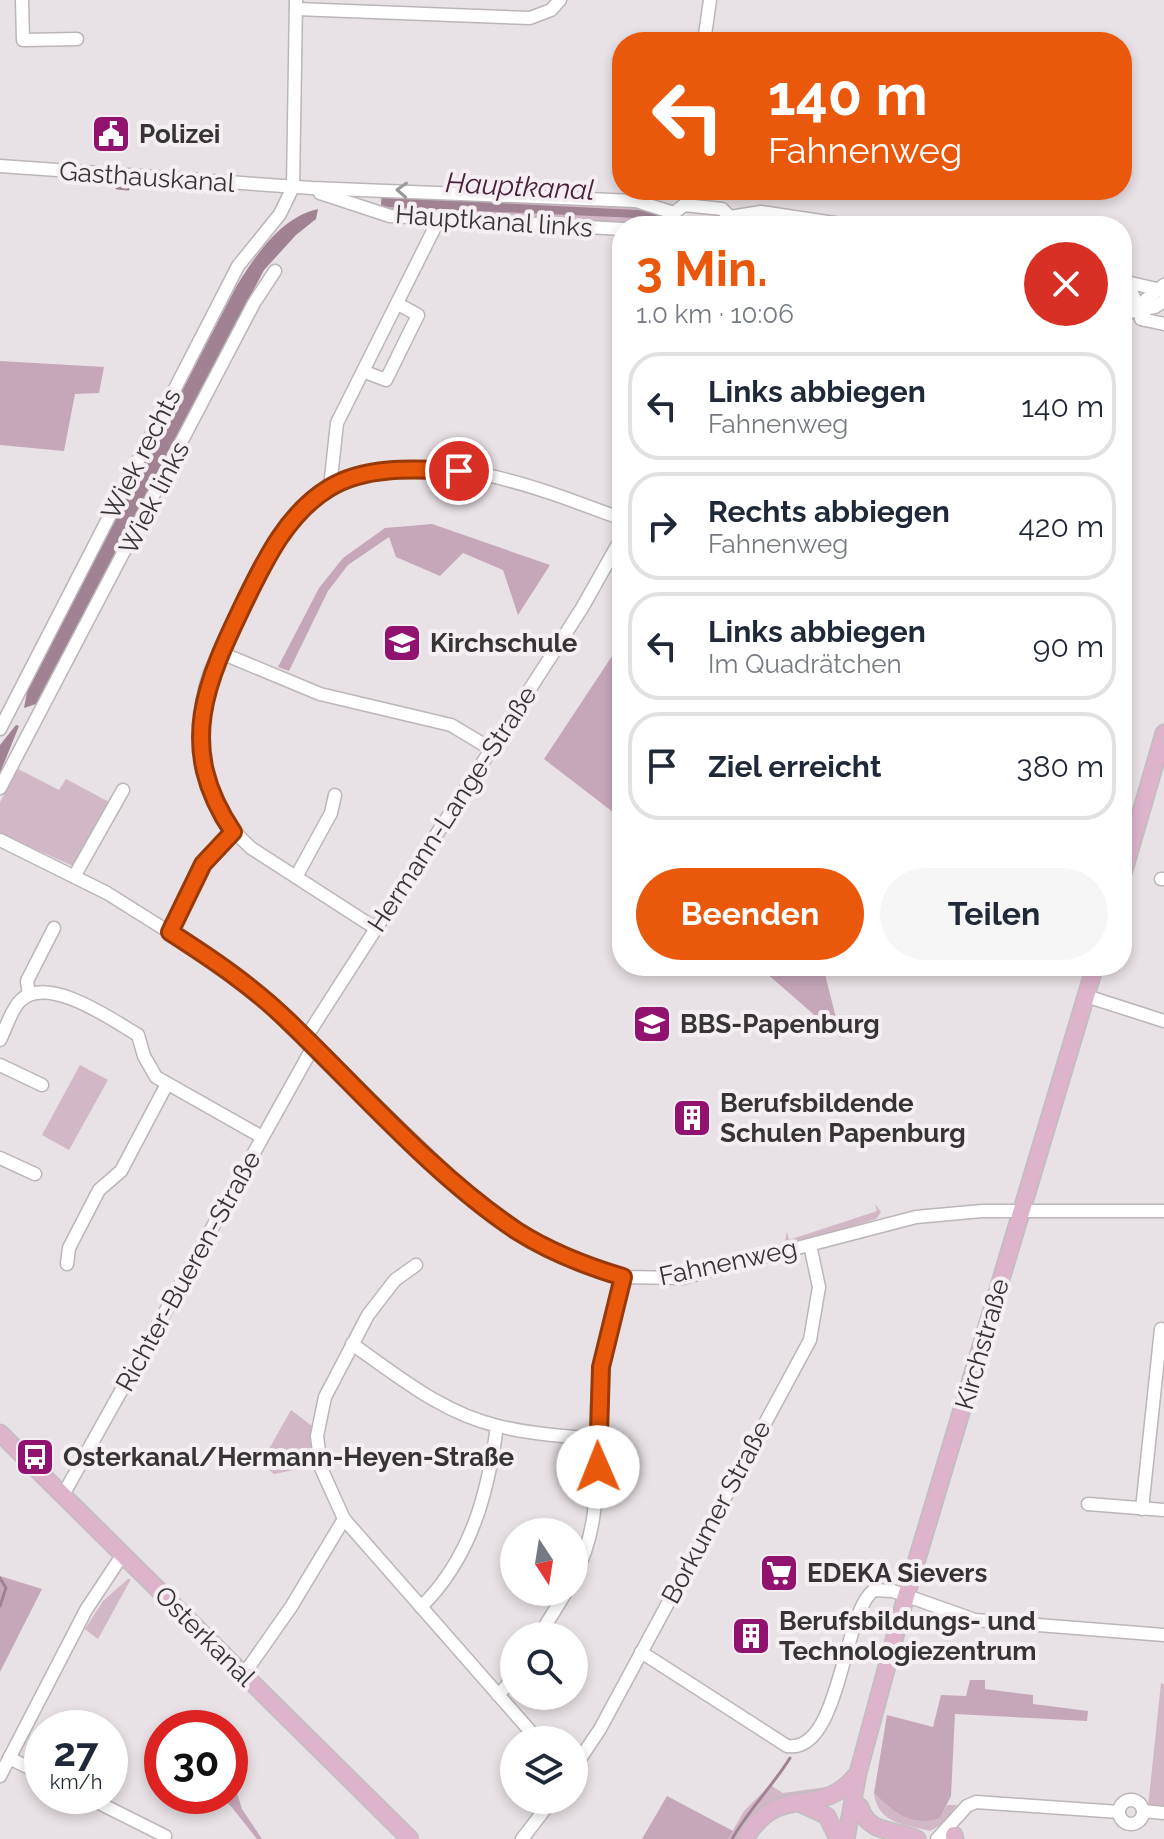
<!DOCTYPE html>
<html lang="de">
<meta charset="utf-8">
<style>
body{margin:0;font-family:Raleway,sans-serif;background:#f6f6f7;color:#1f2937;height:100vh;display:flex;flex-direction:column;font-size:30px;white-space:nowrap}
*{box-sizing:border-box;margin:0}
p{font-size:26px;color:#747a83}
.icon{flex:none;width:44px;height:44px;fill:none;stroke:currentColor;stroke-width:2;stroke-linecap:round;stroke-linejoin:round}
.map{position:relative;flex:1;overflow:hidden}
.drawer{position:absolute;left:612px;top:216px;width:520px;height:760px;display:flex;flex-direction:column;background:#fff;border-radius:32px;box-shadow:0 4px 12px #0003}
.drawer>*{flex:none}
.top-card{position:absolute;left:612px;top:32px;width:520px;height:168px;border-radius:32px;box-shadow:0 4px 12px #0003;background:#ea580c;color:#fff;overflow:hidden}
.needle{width:52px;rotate:168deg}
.controls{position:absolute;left:500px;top:1518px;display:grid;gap:16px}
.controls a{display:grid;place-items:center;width:88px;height:88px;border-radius:50%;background:#fff;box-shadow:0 4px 12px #0003;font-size:40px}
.speed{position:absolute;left:24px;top:1710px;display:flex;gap:16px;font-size:40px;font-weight:700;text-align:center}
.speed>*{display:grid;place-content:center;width:104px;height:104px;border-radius:50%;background:#fff;box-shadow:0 4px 12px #0003;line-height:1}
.speed small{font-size:20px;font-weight:400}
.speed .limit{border:12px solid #d22;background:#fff;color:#111}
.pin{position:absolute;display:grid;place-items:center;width:68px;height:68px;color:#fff;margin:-34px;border:4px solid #fff;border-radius:50%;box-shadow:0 2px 8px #0007}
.me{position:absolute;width:88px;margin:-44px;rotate:359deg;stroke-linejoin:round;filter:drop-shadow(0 0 6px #0008)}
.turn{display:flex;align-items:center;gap:28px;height:168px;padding:0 24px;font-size:36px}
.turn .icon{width:104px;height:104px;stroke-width:2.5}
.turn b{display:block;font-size:56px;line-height:68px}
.round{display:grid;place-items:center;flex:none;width:84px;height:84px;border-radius:42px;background:#f6f6f7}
.headline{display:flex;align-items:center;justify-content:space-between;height:136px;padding:0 24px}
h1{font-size:48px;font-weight:700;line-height:60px;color:#ea580c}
.button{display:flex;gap:16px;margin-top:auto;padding:16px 24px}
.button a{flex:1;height:92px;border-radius:48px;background:#ea580c;color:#fff;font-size:32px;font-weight:700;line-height:92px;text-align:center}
.button a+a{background:#f6f6f7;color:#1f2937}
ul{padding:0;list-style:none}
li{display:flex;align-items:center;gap:24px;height:108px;margin:0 16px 12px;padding:0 8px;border:4px solid #e0e1e3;border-radius:32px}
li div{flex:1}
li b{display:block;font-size:30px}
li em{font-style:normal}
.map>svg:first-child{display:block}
.green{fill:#d2b7c6}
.forest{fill:#c6a7b9}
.water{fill:#a08293}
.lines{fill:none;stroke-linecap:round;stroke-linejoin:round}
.stream{stroke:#a08293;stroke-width:3}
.minor-casing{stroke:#bcb5b9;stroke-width:15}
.major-casing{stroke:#bfbebf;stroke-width:19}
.minor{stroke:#fff;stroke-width:12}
.major{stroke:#deb4cd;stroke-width:16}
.oneway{stroke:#9b9a9a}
.route-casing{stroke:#983908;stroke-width:20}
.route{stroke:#ea580c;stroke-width:14}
.labels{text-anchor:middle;stroke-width:8;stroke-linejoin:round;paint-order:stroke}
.poi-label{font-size:26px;font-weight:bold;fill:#373436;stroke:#f5eef2;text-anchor:start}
.street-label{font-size:26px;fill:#373436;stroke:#f5eef2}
.water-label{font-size:28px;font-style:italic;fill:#4a213b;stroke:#f5eef2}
</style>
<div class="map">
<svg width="1164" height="1839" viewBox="0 0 1164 1839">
<rect width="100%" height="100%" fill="#e8e1e5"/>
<g class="green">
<path d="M380,196L629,203L662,212L661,224L626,226L623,223L382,210Z"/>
<path d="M18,769L59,790L66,779L109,802L73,866L0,833V802Z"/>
<path d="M80,1065L108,1080L69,1150L42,1135Z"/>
<path d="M875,1204L881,1212L876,1219L791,1245L785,1241L787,1232L789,1240L877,1211Z"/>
<path d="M291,1410L312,1426L314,1466L274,1474L261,1463Z"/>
<path d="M128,1579H131L98,1639L85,1629L103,1601Z"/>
<path d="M1161,1683L1164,1684V1808L1148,1807Z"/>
<path d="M770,1785L783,1793L827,1787L825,1795L796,1797L741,1839H728L744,1811Z"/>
<path d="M874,1793C894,1813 912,1828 940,1818L947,1805H957L944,1823L930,1831C906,1824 878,1825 874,1793Z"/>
</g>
<g class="forest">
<path d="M0,361L104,367L99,393L75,394L64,451L0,445Z"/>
<path d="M432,524L550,565L518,615L503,570L463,553L440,576L396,557L389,537L348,565L328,591L289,671L278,667L319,588L343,558L385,528Z"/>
<path d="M622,641V764L616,768L612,797L622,799V819L544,759Z"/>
<path d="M823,966L841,1038L759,967Z"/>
<path d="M0,1576L42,1589L0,1672Z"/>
<path d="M970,1680H985V1689L1033,1695V1704L1088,1711L1087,1721L955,1714L951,1796L940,1818C912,1828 894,1813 874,1793L887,1715L933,1727L941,1695L966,1696Z"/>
<path d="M230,1771L242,1809L262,1839H257L230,1805L216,1796H230Z"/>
<path d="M667,1796L733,1831L728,1839H642Z"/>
</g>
<g class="water">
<path d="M382,197L655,211L660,214V219L388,207L381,205Z"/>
<path d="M318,209L316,219L296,235L264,270L36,704L24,708L28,687L236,287C255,256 281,217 318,209Z"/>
<path d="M16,725L19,726L0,773V745Z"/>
</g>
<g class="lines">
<g class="stream">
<path d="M117,188L128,189"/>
<path d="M0,1578L6,1588L0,1606"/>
<path d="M732,1839C749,1809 772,1787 790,1758"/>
</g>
<defs>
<g id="minor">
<path d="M22,0L23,40L77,39"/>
<path d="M296,9L530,18L551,10L560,0"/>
<path d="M704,42L710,0"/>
<path d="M0,166L312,188L636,201L674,213"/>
<path d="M320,193L390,216L622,229"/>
<path d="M730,217L761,212L854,226"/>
<path d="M676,226L674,213L684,205L722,209L730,217V226"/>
<path d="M1122,281L1161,290"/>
<path d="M1122,314L1155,307L1164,301"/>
<path d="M1122,314L1132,306L1134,297L1125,282"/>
<path d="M1141,319L1164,324"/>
<path d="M1145,320L1142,303L1164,285"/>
<path d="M365,372L386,380L418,315L398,304"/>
<path d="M330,487L337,423L439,219"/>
<path d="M219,652L320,694L451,725L491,749"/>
<path d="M0,729L238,266L280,214L293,187L296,0"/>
<path d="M0,788L254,303L275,271"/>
<path d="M0,840L107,893L231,971L288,1021L477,1202L519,1232L590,1266L623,1277L682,1278L916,1217L982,1211H1164"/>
<path d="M75,875L123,790"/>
<path d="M296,877L331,813L335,795"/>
<path d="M1161,879H1164"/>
<path d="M375,928L251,848C204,806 189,736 209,675C218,651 232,628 243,604C270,548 300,494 363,476C450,451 541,489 622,519"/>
<path d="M170,932L203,864L233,832"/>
<path d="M29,994L27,981L54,928"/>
<path d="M1086,996L1164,1021"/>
<path d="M305,1039L582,608L622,537"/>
<path d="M0,1040C6,1028 11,1010 20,1001C47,973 114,1021 138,1035L144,1056L156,1077L262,1137"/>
<path d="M0,1065L42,1085"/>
<path d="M0,1158L35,1174"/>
<path d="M67,1264L69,1248L99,1190L121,1171L167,1084"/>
<path d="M416,1265L395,1280L368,1315L325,1397L317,1436L321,1468L344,1519L538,1740"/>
<path d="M352,1344C398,1376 442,1413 498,1426C530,1434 564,1436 597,1439"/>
<path d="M63,1495L313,1047"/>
<path d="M1088,1504L1164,1510"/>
<path d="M1142,1509L1161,1329"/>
<path d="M574,1577C606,1518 593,1455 598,1391C602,1352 613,1315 623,1277"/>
<path d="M421,1607C471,1558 488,1493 497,1426"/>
<path d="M539,1636L566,1592"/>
<path d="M641,1652L787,1746C841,1754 842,1613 874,1590L893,1591L975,1620L1164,1635"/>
<path d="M244,1674L291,1607L344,1519"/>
<path d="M498,1695L514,1678"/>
<path d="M9,1758L42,1774"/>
<path d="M574,1768L600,1729L810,1340L819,1287L810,1245"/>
<path d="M0,1776L86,1610L123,1554"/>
<path d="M85,1796L165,1836L164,1839"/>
<circle cx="1131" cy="1812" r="12"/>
<path d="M1143,1811L1164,1813"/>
<path d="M522,1839L552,1800"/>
<path d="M937,1839L967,1806L976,1802L1119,1812"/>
</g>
<g id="major">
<path d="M1122,877L1164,733"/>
<path d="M0,1433L410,1839"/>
<path d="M799,1803L827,1816L838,1839"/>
<path d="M860,1807C869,1835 894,1828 917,1839"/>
<path d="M954,1835L955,1839"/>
<path d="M745,1839C781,1779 820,1822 857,1774"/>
<path d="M846,1839L858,1773L906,1596L1095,966"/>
</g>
</defs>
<use href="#minor" class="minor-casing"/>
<use href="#major" class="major-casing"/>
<use href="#minor" class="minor"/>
<use href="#major" class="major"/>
</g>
<defs><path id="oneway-chevron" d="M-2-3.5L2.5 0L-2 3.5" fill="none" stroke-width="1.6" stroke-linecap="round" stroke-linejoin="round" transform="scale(2)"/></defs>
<use class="oneway" href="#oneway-chevron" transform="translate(402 190) rotate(-177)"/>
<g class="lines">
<defs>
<path id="route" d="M459,471C417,469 366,465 329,488C288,513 266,558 246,599C206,682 175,746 233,832L203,864L170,932C212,959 252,986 287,1020C360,1090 433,1175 517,1231C550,1252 586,1266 623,1277L601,1367L598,1467"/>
</defs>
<use href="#route" class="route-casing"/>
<use href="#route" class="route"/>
</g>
<defs>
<symbol id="civic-square" viewBox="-11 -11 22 22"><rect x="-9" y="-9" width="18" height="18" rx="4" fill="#92136f" stroke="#f5eef2"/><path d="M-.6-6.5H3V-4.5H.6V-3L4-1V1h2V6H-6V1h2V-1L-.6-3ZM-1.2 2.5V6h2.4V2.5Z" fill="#fff"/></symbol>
<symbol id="school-square" viewBox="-11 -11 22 22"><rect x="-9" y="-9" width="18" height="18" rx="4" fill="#92136f" stroke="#f5eef2"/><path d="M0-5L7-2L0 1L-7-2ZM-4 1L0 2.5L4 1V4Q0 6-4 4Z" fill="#fff"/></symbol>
<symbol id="building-square" viewBox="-11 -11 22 22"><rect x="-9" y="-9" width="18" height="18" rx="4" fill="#92136f" stroke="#f5eef2"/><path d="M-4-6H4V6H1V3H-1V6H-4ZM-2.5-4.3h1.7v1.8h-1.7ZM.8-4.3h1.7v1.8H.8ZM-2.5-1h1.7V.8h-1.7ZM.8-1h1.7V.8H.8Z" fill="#fff"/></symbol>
<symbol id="bus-square" viewBox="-11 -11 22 22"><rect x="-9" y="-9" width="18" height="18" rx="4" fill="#92136f" stroke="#f5eef2"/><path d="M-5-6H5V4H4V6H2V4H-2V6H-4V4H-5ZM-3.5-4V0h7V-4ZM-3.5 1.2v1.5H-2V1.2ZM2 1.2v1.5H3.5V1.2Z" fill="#fff"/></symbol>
<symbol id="supermarket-square" viewBox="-11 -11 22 22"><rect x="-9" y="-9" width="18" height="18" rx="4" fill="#92136f" stroke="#f5eef2"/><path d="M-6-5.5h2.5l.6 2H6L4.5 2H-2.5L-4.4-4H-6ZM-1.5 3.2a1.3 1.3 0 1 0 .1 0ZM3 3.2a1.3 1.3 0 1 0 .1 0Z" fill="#fff"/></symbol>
</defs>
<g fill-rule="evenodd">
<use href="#civic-square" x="89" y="112" width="44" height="44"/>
<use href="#school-square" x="380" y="621" width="44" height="44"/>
<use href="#school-square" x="630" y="1002" width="44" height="44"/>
<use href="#building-square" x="670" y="1096" width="44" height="44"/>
<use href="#bus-square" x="13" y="1435" width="44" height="44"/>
<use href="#supermarket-square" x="757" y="1551" width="44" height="44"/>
<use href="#building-square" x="729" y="1614" width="44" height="44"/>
</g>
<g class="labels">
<g class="poi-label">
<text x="139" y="143">Polizei</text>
<text x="430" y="652">Kirchschule</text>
<text x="680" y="1033">BBS-Papenburg</text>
<text x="720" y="1112">Berufsbildende<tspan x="720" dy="30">Schulen Papenburg</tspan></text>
<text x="63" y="1466">Osterkanal/Hermann-Heyen-Straße</text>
<text x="807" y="1582">EDEKA Sievers</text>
<text x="779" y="1630">Berufsbildungs- und<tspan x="779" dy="30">Technologiezentrum</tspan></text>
</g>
<g class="street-label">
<text transform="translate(147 177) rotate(4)" y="9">Gasthauskanal</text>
<text transform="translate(494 221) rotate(4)" y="9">Hauptkanal links</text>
<text transform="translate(141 454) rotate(-63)" y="9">Wiek rechts</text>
<text transform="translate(154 498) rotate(-63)" y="9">Wiek links</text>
<text transform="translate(452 809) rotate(-57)" y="9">Hermann-Lange-Straße</text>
<text transform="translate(728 1262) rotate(-12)" y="9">Fahnenweg</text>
<text transform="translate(188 1271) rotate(-61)" y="9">Richter-Bueren-Straße</text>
<text transform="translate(982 1344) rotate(-74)" y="9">Kirchstraße</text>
<text transform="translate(716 1512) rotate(-62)" y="9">Borkumer Straße</text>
<text transform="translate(205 1636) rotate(45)" y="9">Osterkanal</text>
</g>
<g class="water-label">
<text transform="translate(520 186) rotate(3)" y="10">Hauptkanal</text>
</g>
</g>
</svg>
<div class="controls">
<a><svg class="needle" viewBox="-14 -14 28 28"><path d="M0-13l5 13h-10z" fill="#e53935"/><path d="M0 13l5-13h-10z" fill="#747a83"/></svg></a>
<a><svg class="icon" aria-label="search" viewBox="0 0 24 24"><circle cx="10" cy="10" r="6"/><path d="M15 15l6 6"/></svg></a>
<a><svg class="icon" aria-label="layers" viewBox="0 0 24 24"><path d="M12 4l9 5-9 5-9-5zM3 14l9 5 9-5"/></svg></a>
</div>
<div class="speed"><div>27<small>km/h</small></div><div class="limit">30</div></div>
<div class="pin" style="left:459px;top:471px;background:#d93025"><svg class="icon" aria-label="arrive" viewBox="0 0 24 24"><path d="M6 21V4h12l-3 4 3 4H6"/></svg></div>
<svg class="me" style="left:598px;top:1467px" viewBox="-20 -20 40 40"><circle r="19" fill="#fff"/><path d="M0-13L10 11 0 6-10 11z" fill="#ea580c"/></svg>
<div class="top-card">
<div class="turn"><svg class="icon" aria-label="left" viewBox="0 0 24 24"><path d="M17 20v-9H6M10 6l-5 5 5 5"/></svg><div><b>140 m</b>Fahnenweg</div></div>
</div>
<section class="drawer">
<div class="headline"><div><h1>3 Min.</h1><p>1.0 km · 10:06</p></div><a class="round" style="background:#d93025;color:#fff"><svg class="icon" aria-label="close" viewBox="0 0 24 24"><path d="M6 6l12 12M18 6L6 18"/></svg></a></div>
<ul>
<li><svg class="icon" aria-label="left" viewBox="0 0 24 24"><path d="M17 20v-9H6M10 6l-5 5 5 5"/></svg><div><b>Links abbiegen</b><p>Fahnenweg</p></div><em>140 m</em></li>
<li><svg class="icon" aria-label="right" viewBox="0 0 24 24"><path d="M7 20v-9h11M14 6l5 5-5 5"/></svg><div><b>Rechts abbiegen</b><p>Fahnenweg</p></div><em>420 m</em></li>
<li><svg class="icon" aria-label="left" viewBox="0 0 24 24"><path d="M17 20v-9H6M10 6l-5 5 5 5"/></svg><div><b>Links abbiegen</b><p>Im Quadrätchen</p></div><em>90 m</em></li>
<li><svg class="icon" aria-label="arrive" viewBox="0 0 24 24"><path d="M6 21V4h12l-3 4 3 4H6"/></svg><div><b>Ziel erreicht</b></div><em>380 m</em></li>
</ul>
<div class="button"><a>Beenden</a><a>Teilen</a></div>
</section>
</div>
